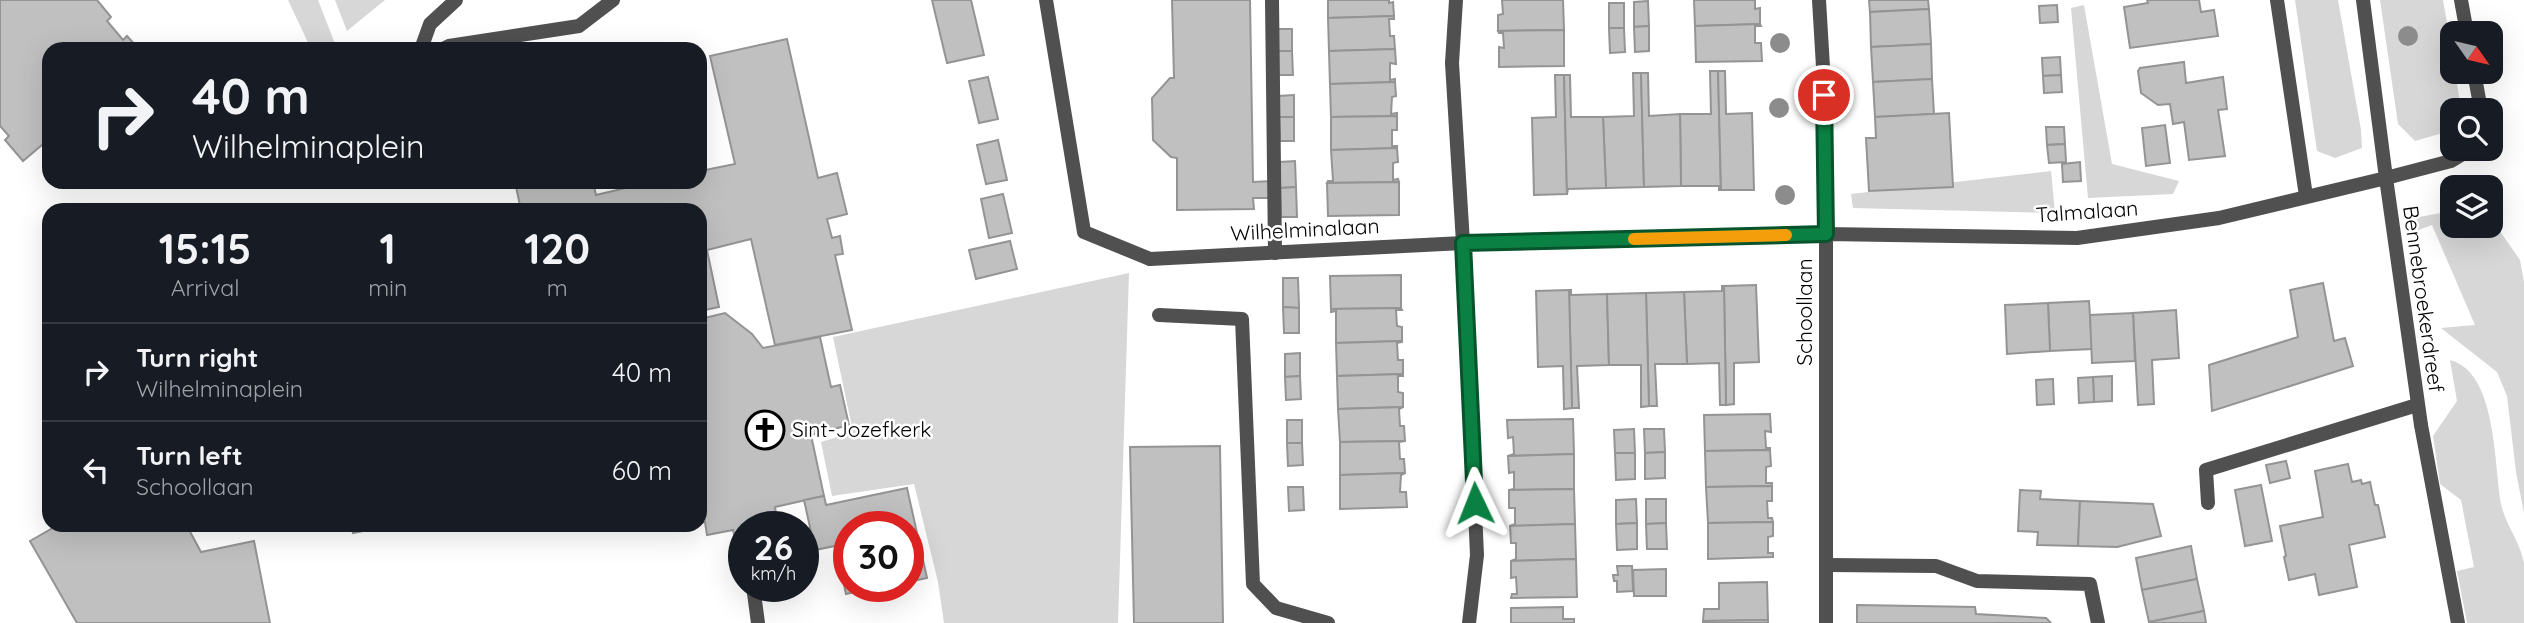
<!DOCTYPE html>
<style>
body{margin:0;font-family:Quicksand,sans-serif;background:#20242c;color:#f1f3f6;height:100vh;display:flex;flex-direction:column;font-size:26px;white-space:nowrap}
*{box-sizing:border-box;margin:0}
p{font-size:23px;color:#9ea1a6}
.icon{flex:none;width:38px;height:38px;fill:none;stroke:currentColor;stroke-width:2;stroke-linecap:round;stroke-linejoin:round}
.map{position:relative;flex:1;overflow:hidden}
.details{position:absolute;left:42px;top:203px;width:665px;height:329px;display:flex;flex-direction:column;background:#171b24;border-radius:21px;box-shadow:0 7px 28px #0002}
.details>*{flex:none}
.top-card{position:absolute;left:42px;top:42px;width:665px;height:147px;border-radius:21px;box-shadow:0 7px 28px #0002;background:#171b24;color:#f1f3f6;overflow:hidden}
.needle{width:46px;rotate:124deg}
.tools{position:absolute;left:2440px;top:21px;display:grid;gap:14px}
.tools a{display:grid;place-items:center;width:63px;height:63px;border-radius:14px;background:#171b24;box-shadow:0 7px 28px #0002;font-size:35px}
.speed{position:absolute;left:728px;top:511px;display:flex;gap:14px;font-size:35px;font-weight:700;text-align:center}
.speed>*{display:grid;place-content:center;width:91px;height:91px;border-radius:50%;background:#171b24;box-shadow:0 7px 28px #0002;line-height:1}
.speed small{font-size:18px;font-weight:400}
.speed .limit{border:10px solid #d22;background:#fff;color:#111}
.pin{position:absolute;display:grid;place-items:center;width:60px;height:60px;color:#fff;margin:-30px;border:4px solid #fff;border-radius:50%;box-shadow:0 2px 7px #0007}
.me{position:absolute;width:77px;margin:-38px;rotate:358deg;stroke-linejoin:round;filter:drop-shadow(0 0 5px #0008)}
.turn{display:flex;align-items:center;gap:24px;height:147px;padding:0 35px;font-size:32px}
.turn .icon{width:91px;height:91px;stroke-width:2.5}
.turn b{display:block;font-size:49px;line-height:60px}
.eta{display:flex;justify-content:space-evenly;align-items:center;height:119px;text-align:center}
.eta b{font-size:42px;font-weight:800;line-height:49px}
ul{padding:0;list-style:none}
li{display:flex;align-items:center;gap:21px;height:98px;padding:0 35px;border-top:2px solid #363941}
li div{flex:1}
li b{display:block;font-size:26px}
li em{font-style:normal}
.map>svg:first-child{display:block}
.green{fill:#d7d7d7}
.building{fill:#c0c0c0;stroke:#949494;stroke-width:2}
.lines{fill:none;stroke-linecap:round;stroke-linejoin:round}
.service{stroke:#505050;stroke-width:14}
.pedestrian{stroke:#505050;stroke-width:14}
.minor{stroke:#505050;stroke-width:14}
.tree{fill:#8c8c8c}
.route-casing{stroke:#07532c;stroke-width:18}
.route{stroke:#0b8043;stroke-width:12}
.slow{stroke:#f59e0b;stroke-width:12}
.labels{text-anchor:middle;stroke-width:5;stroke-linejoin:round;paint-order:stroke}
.street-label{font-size:21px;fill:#000;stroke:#fff}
.poi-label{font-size:21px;fill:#000;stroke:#fff;text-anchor:start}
</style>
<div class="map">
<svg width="2524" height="623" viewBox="0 0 2524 623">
<rect width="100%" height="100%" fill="#fff"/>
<g class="green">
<path d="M288,0H318L337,49H311Z"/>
<path d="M335,0H385L347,31Z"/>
<path d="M2295,0H2338L2361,130L2362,148L2335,158L2317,151Z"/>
<path d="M2380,0H2443L2452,51V72H2455L2461,108L2452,110V123L2446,132L2415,141L2398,124Z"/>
<path d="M2084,5L2112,164L2179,181L2173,194L2088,198L2071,8Z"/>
<path d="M2051,171L2055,213L1853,208L1851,194Z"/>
<path d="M2452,211V226H2490V217L2520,260L2524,282V513L2516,472L2507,396L2497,372L2441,328L2475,325L2432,225L2408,234V219Z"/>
<path d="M1129,273L1118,623H944L938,582L914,484L832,496L821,442L853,432L833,337Z"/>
<path d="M2450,360C2497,372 2494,465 2501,504C2505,524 2521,543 2524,564C2524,582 2524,604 2524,623H2467L2457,571L2474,567L2461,500L2440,484L2433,436L2457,401Z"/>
</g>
<g class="building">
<path d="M0,0H97L111,17L107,21L123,40L127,36L139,49H49V139L23,161L5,140L9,136L0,126Z"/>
<path d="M932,0H971L984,55L947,63Z"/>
<path d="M1172,0H1250L1253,182L1273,181V198H1253L1254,209L1177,210V158L1171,157L1153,140L1152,98L1170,78H1174Z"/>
<path d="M1328,0H1389V3L1393,2L1394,16L1328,18Z"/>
<path d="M1502,0H1563L1564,30L1498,31V15L1503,14Z"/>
<path d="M1694,0H1755V9L1760,8V24L1695,26Z"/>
<path d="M1869,0H1928L1929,9L1870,12Z"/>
<path d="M2147,0H2199L2201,12L2214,10L2218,36L2130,48L2124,7L2148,3Z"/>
<path d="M1648,1L1649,26L1634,27V2Z"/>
<rect x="1609" y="3" width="15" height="25"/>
<path d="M2057,5L2058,22L2040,23L2039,6Z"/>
<path d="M1929,9L1931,44L1871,47L1870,12Z"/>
<path d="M1394,16V19H1389L1390,36H1394L1395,49L1329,51L1328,18Z"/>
<path d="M1760,24L1761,26H1755V43H1761L1762,61L1696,62L1695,26Z"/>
<path d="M1649,26V51L1635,52L1634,27Z"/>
<path d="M1609,28H1624L1625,52L1610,53Z"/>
<path d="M1277,29H1292V51H1278Z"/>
<path d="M1564,30V66L1499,67V47L1504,48L1503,33H1499L1498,31Z"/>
<path d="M787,39L818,178L837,173L847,214L827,219L832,238L840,236L843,254L835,255L852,330L775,345L751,239L707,250L719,307L700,311V210H521L515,182H593L596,195L651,182H700V171L735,164L710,56Z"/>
<path d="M1931,44L1932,79L1873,82L1871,47Z"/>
<path d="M1395,49L1396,64L1390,63V80L1395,79V82L1330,84L1329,51Z"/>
<path d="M1278,51H1292L1293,75H1278Z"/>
<path d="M2060,57L2061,75L2043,76L2042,58Z"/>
<path d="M2184,62L2186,83L2223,77L2227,109L2218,110L2225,156L2189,160L2184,122L2173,124L2170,104L2158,105L2141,93L2138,71L2140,68Z"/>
<path d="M1710,71H1718L1721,190H1719V186H1681L1680,114H1711Z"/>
<path d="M1718,71H1725L1726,114L1752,113L1754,190H1721Z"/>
<path d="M1633,73H1641L1644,187L1606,188L1603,117L1634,116Z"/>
<path d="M1641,73H1648L1649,116L1680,114L1681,186L1644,187Z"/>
<path d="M1555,75H1564L1567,194L1534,195L1532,118L1556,117Z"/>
<path d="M1564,75H1570L1571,117H1603L1606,188L1568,189L1567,194Z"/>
<path d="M2061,75L2062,92L2044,93L2043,76Z"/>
<path d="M988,77L998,119L979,123L969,81Z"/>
<path d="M1932,79L1934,114L1875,117L1873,82Z"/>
<path d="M1395,82L1396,96L1392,97L1391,114L1397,113V116L1331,117L1330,84Z"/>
<path d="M1294,95V117H1279L1278,96Z"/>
<path d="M1949,113L1953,187L1869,191L1866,138H1876L1875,117Z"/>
<path d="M1397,116V130H1392V146H1397V148L1331,150V117Z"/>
<path d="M1279,117H1294V141H1280Z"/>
<path d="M2165,125L2170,163L2146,166L2142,128Z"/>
<path d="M2046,127H2064L2065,144L2047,145Z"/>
<path d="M998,140L1007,180L986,184L977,145Z"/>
<path d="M2065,144L2066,162L2049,163L2047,145Z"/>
<path d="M1397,148L1398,162L1393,163V180L1398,179L1399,182L1327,183L1328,181H1333L1331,150Z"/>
<path d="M1295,161L1296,187L1280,188V162Z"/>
<path d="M2080,162L2081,181L2063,182L2062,164Z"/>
<path d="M1399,182V215L1328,216L1327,183Z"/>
<path d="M1296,187L1297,217H1281L1280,188Z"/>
<path d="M1003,194L1012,233L989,238L981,199Z"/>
<path d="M1010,241L1017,269L976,279L969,250Z"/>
<path d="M1401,275V308L1331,309L1330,276Z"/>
<path d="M1283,278H1298L1299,308L1283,307Z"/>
<path d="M2323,283L2334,341L2345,338L2353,366L2212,411L2209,365L2298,337L2290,290Z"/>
<path d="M1756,285L1759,362L1734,363V404L1726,405L1724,286Z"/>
<path d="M1722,286H1724L1726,405H1720L1719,363L1687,364L1684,292L1722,291Z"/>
<path d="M1569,290H1571V295L1607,294L1609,365L1577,366L1579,408H1572Z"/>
<path d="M1569,290L1572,408L1564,409L1563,366L1538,367L1536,291Z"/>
<path d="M1684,292L1687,364H1655L1657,406H1649L1646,293Z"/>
<path d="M1646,293L1649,406L1641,407V365H1609L1607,294Z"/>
<path d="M2089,301L2092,349L2050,351L2048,303Z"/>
<path d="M2048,303L2050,351L2007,354L2005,305Z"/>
<path d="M1283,307L1299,308V333H1284Z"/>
<path d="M1401,308L1402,310H1396L1397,326L1402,327V341L1336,343V311L1331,312V309Z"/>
<path d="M2176,310L2179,358L2152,360L2154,404L2138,405L2133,313Z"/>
<path d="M725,313L752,334L763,348L820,337L831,387L840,385L849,425L811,435L824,496L775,507L777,520L744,527V540L736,542L733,530L707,535L705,522L700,523V319Z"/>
<path d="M2133,313L2135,361L2092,363L2090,315Z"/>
<path d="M1402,341V342L1397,343L1398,360H1403V374L1337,376L1336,343Z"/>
<path d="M1300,353V376L1285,377V354Z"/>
<path d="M1403,374V376H1398V392L1403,393V407L1338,409L1337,376Z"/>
<path d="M1300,376L1301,399L1286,400L1285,377Z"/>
<path d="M2112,376V401L2094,402L2093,377Z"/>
<path d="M2093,377L2094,402L2079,403L2078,378Z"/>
<path d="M2053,379L2054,404L2037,405L2036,380Z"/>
<path d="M1403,407L1399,409L1400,426H1404L1405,441L1340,442L1338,409Z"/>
<path d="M1770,414L1771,432L1765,431L1766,448H1770V450L1705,451L1704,415Z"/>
<path d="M1573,419L1574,454L1508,456L1514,454L1513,437L1508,438L1507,420Z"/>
<rect x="1287" y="420" width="15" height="23"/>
<path d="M1634,429L1635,453H1615L1614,430Z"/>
<path d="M1644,429H1664L1665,452L1645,453Z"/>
<path d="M1405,441L1399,442L1400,459H1404L1405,473L1340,475V442Z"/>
<path d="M1287,443H1302L1303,465L1288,466Z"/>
<path d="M1220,446L1223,623H1134L1130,447Z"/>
<path d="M1770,450L1771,466L1766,467V483H1772V486L1706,487L1705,451Z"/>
<path d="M1665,452V478L1645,479V453Z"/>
<path d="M1615,453H1635V479L1616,480Z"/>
<path d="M1574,454V489L1509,490L1514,489V472L1509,473L1508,456Z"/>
<path d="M2286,461L2290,478L2270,483L2266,465Z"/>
<path d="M2348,464L2352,482L2361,480L2362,484L2370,482L2375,505H2378L2385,537L2349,545L2357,587L2319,595L2315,574L2289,580L2284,557L2286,556L2280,526L2323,517L2315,471Z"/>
<path d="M1405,473L1401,475L1400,492H1406L1407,507L1340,509V475Z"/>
<path d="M2261,485L2272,541L2245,546L2235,490Z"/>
<path d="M1772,486V501H1767L1768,518H1772L1773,522L1708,523L1706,487Z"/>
<path d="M1288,487H1303L1304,510L1289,511Z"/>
<path d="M907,488L927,578L908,582V527H849V586H881L846,594L835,546L815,550L804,500L824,496L826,505Z"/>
<path d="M1574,489L1575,524L1510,526L1515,524V508H1509V490Z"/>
<path d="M2020,490L2041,491L2040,499L2080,501L2078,546L2037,545L2038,532L2018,531Z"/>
<path d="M1636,499L1637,523L1616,524V500Z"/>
<path d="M1646,499H1666V523L1646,524Z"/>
<path d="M2080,501L2153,504L2161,536L2117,547L2078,546Z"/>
<path d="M1773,522V536L1768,537V553H1773V557L1708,559V523Z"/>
<path d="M1637,523V549L1617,550L1616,524Z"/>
<path d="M1666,523L1667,549H1647L1646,524Z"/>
<path d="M1575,524L1576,559L1511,561L1516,559V543H1511L1510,526Z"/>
<path d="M58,525H194L188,528L201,552L254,541L270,623H77L30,541Z"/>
<path d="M351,525H392L353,533Z"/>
<path d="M2191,546L2197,579L2142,590L2136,558Z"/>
<path d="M1576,559L1577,597L1511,598L1512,594H1517L1516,577L1511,578V561Z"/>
<path d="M1617,566H1632L1633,591L1617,592V581H1614L1613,575H1618Z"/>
<path d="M1666,569V596H1634L1633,570Z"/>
<path d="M2197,579L2204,611L2149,622L2142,590Z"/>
<path d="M1767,582L1768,620L1703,621L1704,609H1719V583Z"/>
<path d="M1857,605L1975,607L1976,614L2046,618L2051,623H1857Z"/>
<path d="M1563,607V619H1574V623H1511V608Z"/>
<path d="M2204,611L2206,623H2149V622Z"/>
<path d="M1768,620V623H1703V621Z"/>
</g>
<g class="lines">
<g class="service">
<path d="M1046,0L1084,232L1150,259"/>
<path d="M421,49L430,24L456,0"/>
<path d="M443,49L449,46L579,26L613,0"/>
<path d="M1159,315L1242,319L1253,584L1276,608L1328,623"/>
<path d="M2421,425L2458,623"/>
<path d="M2208,503L2206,470L2417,405"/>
</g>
<g class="pedestrian">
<path d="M1272,0L1275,253"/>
<path d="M1452,63L1456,0"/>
</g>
<g class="minor">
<path d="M1819,0L1823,67L1826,234V623"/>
<path d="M2277,0L2306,196"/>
<path d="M2363,0L2386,178L2451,161L2471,149"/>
<path d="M2461,0L2467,33"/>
<path d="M1452,63L1463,243L1477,555L1469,623"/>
<path d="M2474,72L2481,110"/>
<path d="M1150,259L1463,243L1826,234L2077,238L2219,218L2386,178L2421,425"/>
<path d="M1828,565L1936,566L1977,581L2090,584L2098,623"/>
<path d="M753,586L758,623"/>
</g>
</g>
<g class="tree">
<circle cx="2408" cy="36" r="10"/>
<circle cx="1780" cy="43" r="10"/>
<circle cx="1779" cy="108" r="10"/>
<circle cx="1785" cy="195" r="10"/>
</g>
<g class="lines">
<defs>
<path id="route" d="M1475,503L1463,243L1826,234L1824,95"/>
</defs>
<use href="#route" class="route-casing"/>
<use href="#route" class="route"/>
<path class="slow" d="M1634,239L1786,235"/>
</g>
<defs>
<symbol id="church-ring" viewBox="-11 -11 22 22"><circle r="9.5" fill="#fff" stroke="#000" stroke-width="1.5"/><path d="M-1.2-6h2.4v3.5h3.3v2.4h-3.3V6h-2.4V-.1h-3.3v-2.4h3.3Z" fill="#000"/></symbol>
</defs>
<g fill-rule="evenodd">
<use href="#church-ring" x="743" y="408" width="44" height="44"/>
</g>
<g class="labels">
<g class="street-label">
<text transform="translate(2087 212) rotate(-4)" y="7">Talmalaan</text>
<text transform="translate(1305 230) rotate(-3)" y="7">Wilhelminalaan</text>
<text transform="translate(2423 299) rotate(82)" y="7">Bennebroekerdreef</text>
<text transform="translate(1805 312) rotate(-90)" y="7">Schoollaan</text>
</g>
<g class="poi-label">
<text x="792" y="437">Sint-Jozefkerk</text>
</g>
</g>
</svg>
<div class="tools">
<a><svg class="needle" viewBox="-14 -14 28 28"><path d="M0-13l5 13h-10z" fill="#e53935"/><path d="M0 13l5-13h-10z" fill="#9ea1a6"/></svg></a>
<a><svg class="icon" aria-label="search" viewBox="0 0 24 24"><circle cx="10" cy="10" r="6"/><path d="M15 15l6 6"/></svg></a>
<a><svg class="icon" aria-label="layers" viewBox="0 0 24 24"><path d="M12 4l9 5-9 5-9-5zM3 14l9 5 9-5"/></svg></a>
</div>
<div class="speed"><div>26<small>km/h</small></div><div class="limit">30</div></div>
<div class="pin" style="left:1824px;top:95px;background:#d93025"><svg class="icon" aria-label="arrive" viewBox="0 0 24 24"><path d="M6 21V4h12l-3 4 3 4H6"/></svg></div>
<svg class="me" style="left:1475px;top:503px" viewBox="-20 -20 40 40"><path d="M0-17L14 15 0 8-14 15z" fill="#0b8043" stroke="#fff" stroke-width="4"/></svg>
<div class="top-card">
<div class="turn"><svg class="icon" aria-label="right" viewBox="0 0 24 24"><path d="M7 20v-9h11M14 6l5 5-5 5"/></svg><div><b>40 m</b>Wilhelminaplein</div></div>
</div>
<section class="details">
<div class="eta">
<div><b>15:15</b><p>Arrival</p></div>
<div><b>1</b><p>min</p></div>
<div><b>120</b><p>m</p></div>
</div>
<ul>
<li><svg class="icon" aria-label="right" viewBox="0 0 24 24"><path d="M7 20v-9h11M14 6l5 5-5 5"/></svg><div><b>Turn right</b><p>Wilhelminaplein</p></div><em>40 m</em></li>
<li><svg class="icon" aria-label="left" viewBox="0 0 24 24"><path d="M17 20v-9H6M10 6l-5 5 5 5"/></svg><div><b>Turn left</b><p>Schoollaan</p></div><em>60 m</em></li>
</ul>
</section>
</div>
